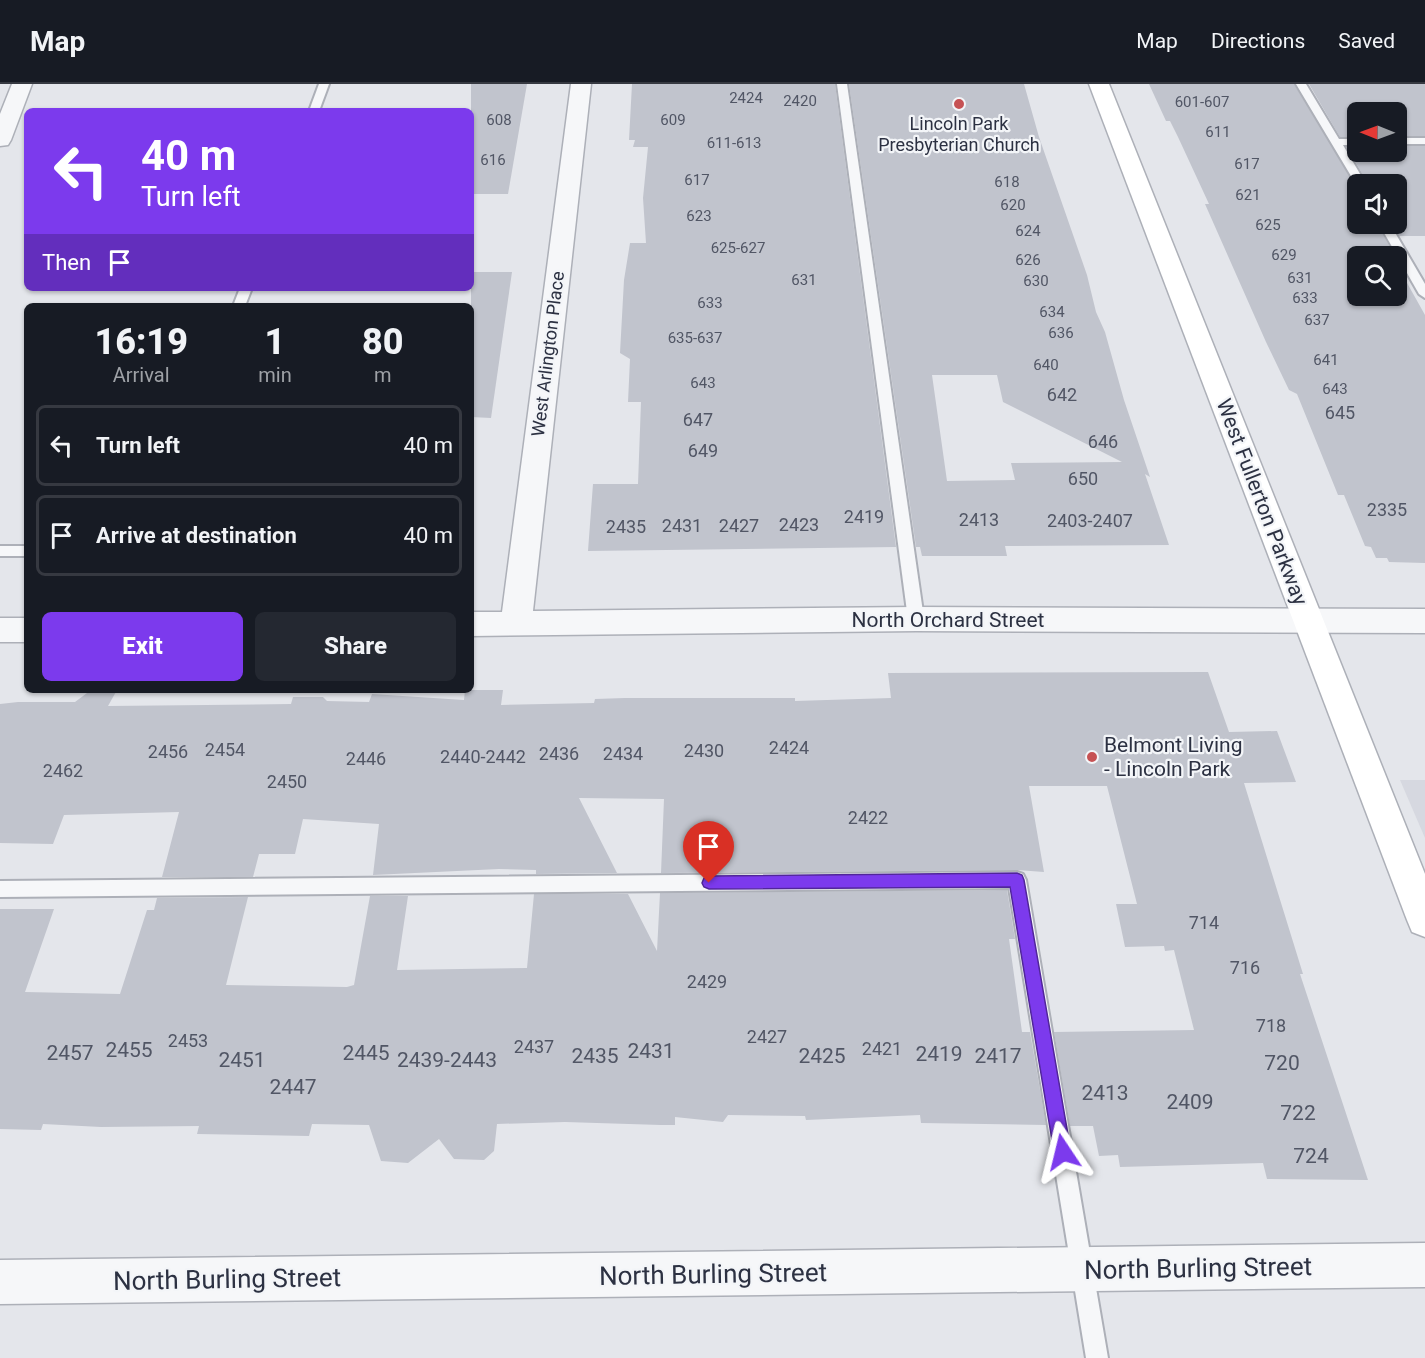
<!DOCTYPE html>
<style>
body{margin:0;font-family:Roboto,sans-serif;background:#242831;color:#f1f3f6;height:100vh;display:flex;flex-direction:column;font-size:22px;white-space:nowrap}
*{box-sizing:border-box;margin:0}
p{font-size:20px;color:#9ea1a6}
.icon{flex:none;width:33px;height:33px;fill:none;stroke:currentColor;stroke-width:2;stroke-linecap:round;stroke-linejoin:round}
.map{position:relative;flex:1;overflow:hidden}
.drawer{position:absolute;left:24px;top:219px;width:450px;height:390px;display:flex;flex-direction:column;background:#171b24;border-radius:9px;box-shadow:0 2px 4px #0004}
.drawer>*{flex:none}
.banner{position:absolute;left:24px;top:24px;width:450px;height:183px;border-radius:9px;box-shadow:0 2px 4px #0004;background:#7c3aed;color:#fff;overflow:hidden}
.needle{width:39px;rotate:271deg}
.buttons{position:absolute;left:1347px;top:18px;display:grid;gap:12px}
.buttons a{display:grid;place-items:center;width:60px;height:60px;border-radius:9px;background:#171b24;box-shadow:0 2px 4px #0004;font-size:30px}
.pin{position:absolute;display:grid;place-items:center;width:51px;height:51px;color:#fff;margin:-62px -26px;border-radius:50% 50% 50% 0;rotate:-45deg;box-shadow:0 0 6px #0007}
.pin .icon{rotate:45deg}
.me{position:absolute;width:66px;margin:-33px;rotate:350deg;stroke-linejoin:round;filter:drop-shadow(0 0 4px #0008)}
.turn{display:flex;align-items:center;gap:21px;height:126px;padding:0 18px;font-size:27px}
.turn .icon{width:78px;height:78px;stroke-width:2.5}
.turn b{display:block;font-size:42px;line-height:51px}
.then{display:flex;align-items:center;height:57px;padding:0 18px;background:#0003;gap:12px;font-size:22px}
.eta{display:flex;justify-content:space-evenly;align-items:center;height:102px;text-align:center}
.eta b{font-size:36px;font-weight:800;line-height:42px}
.button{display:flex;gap:12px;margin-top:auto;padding:12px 18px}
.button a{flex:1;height:69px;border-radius:9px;background:#7c3aed;color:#fff;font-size:24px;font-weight:800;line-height:69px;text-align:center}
.button a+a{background:#242831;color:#f1f3f6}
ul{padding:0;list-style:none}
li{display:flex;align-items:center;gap:18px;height:81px;margin:0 12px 9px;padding:0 6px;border:3px solid #363941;border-radius:9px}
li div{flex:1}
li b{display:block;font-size:22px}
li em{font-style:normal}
header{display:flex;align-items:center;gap:36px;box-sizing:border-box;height:84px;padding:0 30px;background:#171b24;border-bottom:2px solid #363941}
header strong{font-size:28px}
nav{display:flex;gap:33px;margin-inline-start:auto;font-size:21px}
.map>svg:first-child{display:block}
.built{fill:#d6d8e0}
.building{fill:#c1c4cd;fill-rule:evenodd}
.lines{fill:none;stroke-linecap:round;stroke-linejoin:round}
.service-casing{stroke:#adb0b8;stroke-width:4}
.minor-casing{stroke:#adb0b8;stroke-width:3}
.secondary-casing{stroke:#adb0b8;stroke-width:3}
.service{fill:#f6f7f9;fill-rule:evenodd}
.minor{fill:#f6f7f9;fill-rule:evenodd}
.secondary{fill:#fff;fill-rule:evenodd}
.route{fill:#7c3aed;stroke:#51269a;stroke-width:1.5}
.poi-dot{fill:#c65254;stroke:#f3f5f8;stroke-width:2}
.labels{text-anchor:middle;stroke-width:4.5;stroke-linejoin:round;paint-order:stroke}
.far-number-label{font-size:15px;fill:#515665}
.far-poi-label{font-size:18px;fill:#2c3142;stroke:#f3f5f8}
.far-street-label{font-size:18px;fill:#2c3142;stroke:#f3f5f8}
.number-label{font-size:18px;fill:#515665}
.street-label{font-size:21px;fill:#2c3142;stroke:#f3f5f8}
.poi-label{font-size:21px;fill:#2c3142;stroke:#f3f5f8;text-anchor:start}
.near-number-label{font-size:21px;fill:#515665}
.near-street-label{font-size:26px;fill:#2c3142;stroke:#f3f5f8}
</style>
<header>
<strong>Map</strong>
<nav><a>Map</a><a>Directions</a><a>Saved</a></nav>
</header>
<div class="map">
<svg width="1425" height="1274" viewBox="0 0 1425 1274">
<rect width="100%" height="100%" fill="#e4e6eb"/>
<path class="built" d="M1400,696H1425V754Z"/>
<g class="building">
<path d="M471,0H527L508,110H471Z"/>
<path d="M632,0H835L896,463L588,467L593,400H638L641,318H628L630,275L620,269L624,196L630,159H646L643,114L648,63H633L635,56H629Z"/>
<path d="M849,0H1024L1039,53L1087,191L1096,228L1105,248L1124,316L1150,393L1145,390L1169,461L1005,462L1007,472H922L920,463H916ZM932,291H997L1003,318L1122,378L1011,379L1015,396L947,397Z"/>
<path d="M1149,0H1294L1358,104V140H1377L1395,172H1358V212H1396V175L1400,181H1397L1425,231V479L1389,478L1387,474H1376L1371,463L1365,462L1344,411H1338L1297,310L1289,306L1266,258L1205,120H1209L1178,53L1170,37H1166Z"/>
<path d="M1309,0H1425V52H1396V28H1358V53H1340Z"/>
<path d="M1396,62H1425V152H1399L1392,140H1396V100H1368L1347,63H1358V68H1396Z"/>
<path d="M471,188H512L491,334L471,333Z"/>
<path d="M1208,588L1229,648L1277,647L1296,698L1244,699L1303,890H1300L1368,1096L1267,1095L1263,1079L1120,1083L1118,1071L1099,1072L1093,1042H1070L1054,948L1194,946L1174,866L1165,867L1164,862L1125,863L1116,820H1137L1107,702H1029L1044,788L1017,786L661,789L664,715L579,714L617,789L536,790V786L499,785L373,791L379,740L303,735L295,770H259L253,793H162L179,728L64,731L53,760L0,759V620L18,618H75L91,606H117L108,622L291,620L293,613H323L327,617L369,618L372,610L464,616L465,606H503L501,621L594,619L595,615L625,614H795V617L891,614L888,589Z"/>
<path d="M1007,806L1015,855H1009L1022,948H1030L1046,1041L921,1039L920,1031L806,1036L805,1032L728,1031L723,1038L675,1033V1041H661L565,1038L497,1040L494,1067L484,1076L454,1075L439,1055L408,1079L381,1077L369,1041L312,1040L309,1052L197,1050L199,1042L101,1043L43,1040L41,1046L0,1045V825H54L25,908L120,910L147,826H154L157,814L248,813L226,901L347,903L354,901L370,812H408L397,886L527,884L534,810H628L657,867L660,809Z"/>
</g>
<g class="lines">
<defs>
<g id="service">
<path d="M319,0H329L319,27H309Z"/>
<path d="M837,0H847L924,535L921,539H911L908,535Z"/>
<path d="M1296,0H1306L1339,55H1358V61H1343L1366,100L1357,102Z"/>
<rect x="1396" y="54" width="29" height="6"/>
<path d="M1379,140H1390L1425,200V214L1419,210Z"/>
<path d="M240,204H252L245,222H233Z"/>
<rect x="0" y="462" width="27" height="10"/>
<path d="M1017,788L1023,790L1026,796L1108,1274H1086L1009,804L0,813V797Z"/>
</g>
<g id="minor">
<path d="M12,0H32L11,56L8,61L0,62V30Z"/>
<path d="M571,0H591L533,527L916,523L1425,525V549L916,547L471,552V528H502Z"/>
<rect x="0" y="534" width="27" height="24"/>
<path d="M1425,1159V1203L0,1220V1176Z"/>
</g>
<path id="secondary" d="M1089,0H1109L1425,790V853L1412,848L1407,836Z"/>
</defs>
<use href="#service" class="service-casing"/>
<use href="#minor" class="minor-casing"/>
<use href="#secondary" class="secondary-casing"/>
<use href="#service" class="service"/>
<use href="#minor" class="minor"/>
<use href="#secondary" class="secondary"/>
</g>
<path class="route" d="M1017,789L1022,791L1024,796L1071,1068L1069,1074L1063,1076L1057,1074L1054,1068L1010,803L709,805L704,803L702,799L704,794L709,792Z"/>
<g class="poi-dot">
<circle cx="959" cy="20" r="6"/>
<circle cx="1092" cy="673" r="6"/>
</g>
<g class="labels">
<g class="far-number-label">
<text x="746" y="19">2424</text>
<text x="800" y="22">2420</text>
<text x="1202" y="23">601-607</text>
<text x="499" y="41">608</text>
<text x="673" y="41">609</text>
<text x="1218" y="53">611</text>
<text x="734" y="64">611-613</text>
<text x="493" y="81">616</text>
<text x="1247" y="85">617</text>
<text x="697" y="101">617</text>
<text x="1007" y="103">618</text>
<text x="1248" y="116">621</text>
<text x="1013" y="126">620</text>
<text x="699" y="137">623</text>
<text x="1268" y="146">625</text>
<text x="1028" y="152">624</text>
<text x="738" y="169">625-627</text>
<text x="1284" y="176">629</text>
<text x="1028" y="181">626</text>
<text x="1300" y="199">631</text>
<text x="804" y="201">631</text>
<text x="1036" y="202">630</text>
<text x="1305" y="219">633</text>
<text x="710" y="224">633</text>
<text x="1052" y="233">634</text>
<text x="1317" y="241">637</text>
<text x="1061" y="254">636</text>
<text x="695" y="259">635-637</text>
<text x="1326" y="281">641</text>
<text x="1046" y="286">640</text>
<text x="703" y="304">643</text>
<text x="1335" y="310">643</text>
</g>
<g class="far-poi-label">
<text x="959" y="46">Lincoln Park<tspan x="959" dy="21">Presbyterian Church</tspan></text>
</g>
<g class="far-street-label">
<text transform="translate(548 270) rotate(-83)" y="6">West Arlington Place</text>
</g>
<g class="number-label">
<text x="1062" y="317">642</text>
<text x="1340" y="335">645</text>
<text x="698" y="342">647</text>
<text x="1103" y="364">646</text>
<text x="703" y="373">649</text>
<text x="1083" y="401">650</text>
<text x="1387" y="432">2335</text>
<text x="864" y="439">2419</text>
<text x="979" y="442">2413</text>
<text x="1090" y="443">2403-2407</text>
<text x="799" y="447">2423</text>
<text x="682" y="448">2431</text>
<text x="739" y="448">2427</text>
<text x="626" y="449">2435</text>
<text x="789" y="670">2424</text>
<text x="225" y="672">2454</text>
<text x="704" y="673">2430</text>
<text x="168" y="674">2456</text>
<text x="559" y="676">2436</text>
<text x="623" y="676">2434</text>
<text x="483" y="679">2440-2442</text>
<text x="366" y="681">2446</text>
<text x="63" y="693">2462</text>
<text x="287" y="704">2450</text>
<text x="868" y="740">2422</text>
<text x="1204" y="845">714</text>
<text x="1245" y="890">716</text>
<text x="707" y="904">2429</text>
<text x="1271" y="948">718</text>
<text x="767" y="959">2427</text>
<text x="188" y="963">2453</text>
<text x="534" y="969">2437</text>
<text x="882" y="971">2421</text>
</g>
<g class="street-label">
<text transform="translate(1262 418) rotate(69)" y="7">West Fullerton Parkway</text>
<text x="948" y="543">North Orchard Street</text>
</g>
<g class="poi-label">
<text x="1104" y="668">Belmont Living<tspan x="1104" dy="24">- Lincoln Park</tspan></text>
</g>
<g class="near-number-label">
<text x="129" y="973">2455</text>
<text x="651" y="974">2431</text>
<text x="70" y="976">2457</text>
<text x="366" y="976">2445</text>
<text x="939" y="977">2419</text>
<text x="595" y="979">2435</text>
<text x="822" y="979">2425</text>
<text x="998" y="979">2417</text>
<text x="242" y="983">2451</text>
<text x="447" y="983">2439-2443</text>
<text x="1282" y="986">720</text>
<text x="293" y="1010">2447</text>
<text x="1105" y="1016">2413</text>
<text x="1190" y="1025">2409</text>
<text x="1298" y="1036">722</text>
<text x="1311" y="1079">724</text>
</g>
<g class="near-street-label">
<text transform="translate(1198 1184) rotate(-1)" y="9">North Burling Street</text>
<text transform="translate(713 1190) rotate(-1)" y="9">North Burling Street</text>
<text transform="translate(227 1195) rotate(-1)" y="9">North Burling Street</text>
</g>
</g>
</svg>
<div class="buttons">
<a><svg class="needle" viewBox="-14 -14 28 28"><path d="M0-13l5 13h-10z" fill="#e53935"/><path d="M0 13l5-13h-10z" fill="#9ea1a6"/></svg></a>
<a><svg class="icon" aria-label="sound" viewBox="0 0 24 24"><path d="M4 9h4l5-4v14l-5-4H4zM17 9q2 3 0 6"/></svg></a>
<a><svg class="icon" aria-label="search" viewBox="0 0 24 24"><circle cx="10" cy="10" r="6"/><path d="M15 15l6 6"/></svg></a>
</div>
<div class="pin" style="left:709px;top:799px;background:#d93025"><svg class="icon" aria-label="arrive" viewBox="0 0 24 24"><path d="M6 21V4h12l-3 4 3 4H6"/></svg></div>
<svg class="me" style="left:1063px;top:1068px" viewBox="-20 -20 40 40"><path d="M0-17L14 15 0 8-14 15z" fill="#7c3aed" stroke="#fff" stroke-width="4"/></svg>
<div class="banner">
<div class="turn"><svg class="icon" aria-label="left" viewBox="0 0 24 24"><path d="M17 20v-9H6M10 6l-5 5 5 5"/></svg><div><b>40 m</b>Turn left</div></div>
<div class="then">Then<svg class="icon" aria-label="arrive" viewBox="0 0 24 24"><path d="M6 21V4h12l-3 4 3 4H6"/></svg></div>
</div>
<section class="drawer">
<div class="eta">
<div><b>16:19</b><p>Arrival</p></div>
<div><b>1</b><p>min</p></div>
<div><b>80</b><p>m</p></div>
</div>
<ul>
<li><svg class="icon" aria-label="left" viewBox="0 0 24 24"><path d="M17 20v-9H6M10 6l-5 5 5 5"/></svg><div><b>Turn left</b></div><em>40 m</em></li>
<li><svg class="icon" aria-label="arrive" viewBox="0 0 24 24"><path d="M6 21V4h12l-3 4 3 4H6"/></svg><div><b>Arrive at destination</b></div><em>40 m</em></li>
</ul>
<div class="button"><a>Exit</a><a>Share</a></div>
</section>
</div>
